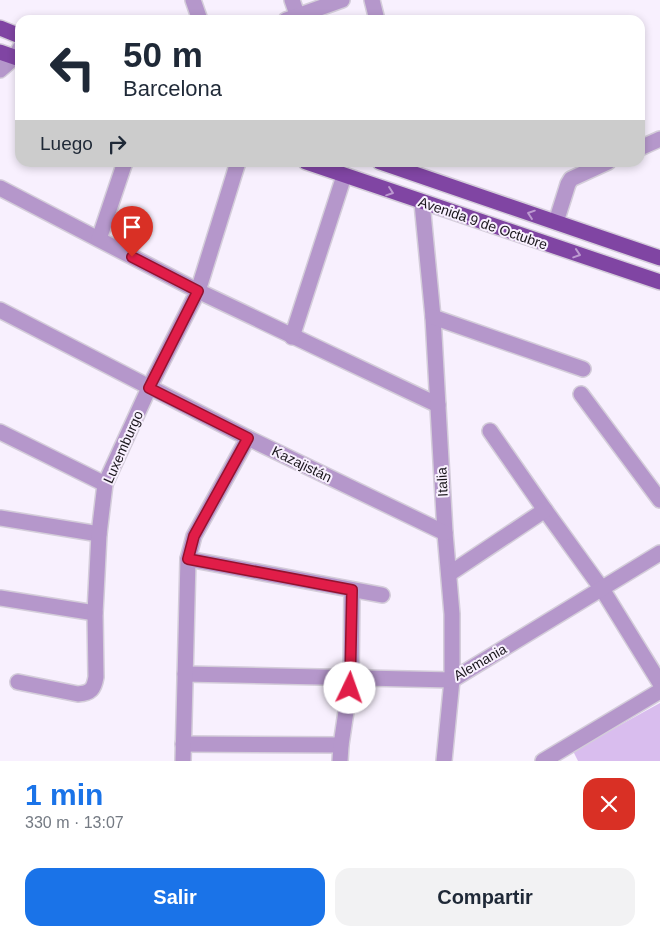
<!DOCTYPE html>
<html lang="es">
<meta charset="utf-8">
<style>
body{margin:0;font-family:Arial,sans-serif;background:#f2f2f3;color:#1f2937;height:100vh;display:flex;flex-direction:column;font-size:19px;white-space:nowrap}
*{box-sizing:border-box;margin:0}
p{font-size:16px;color:#747a83}
.icon{flex:none;width:28px;height:28px;fill:none;stroke:currentColor;stroke-width:2;stroke-linecap:round;stroke-linejoin:round}
.map{position:relative;height:761px;overflow:hidden}
.sheet{display:flex;flex-direction:column;background:#fff;flex:1}
.sheet>*{flex:none}
.guide{position:absolute;left:15px;top:15px;width:630px;height:152px;border-radius:15px;box-shadow:0 2px 8px #0003;background:#fff;color:#1f2937;overflow:hidden}
.pin{position:absolute;display:grid;place-items:center;width:42px;height:42px;color:#fff;margin:-51px -21px;border-radius:50% 50% 50% 0;rotate:-45deg;box-shadow:0 0 5px #0007}
.pin .icon{rotate:45deg}
.me{position:absolute;width:55px;margin:-28px;rotate:3deg;stroke-linejoin:round;filter:drop-shadow(0 0 4px #0008)}
.turn{display:flex;align-items:center;gap:18px;height:105px;padding:0 25px;font-size:22px}
.turn .icon{width:65px;height:65px;stroke-width:2.5}
.turn b{display:block;font-size:35px;line-height:42px}
.then{display:flex;align-items:center;height:48px;padding:0 25px;background:#0003;gap:10px;font-size:19px}
.round{display:grid;place-items:center;flex:none;width:52px;height:52px;border-radius:15px;background:#f2f2f3}
.headline{display:flex;align-items:center;justify-content:space-between;height:85px;padding:0 25px}
h1{font-size:30px;font-weight:700;line-height:38px;color:#1a73e8}
.cta{display:flex;gap:10px;margin-top:auto;padding:10px 25px}
.cta a{flex:1;height:58px;border-radius:15px;background:#1a73e8;color:#fff;font-size:20px;font-weight:700;line-height:58px;text-align:center}
.cta a+a{background:#f2f2f3;color:#1f2937}
.map>svg:first-child{display:block}
.green{fill:#d9bdee}
.lines{fill:none;stroke-linecap:round;stroke-linejoin:round}
.minor-casing{stroke:#d4cdda;stroke-width:18}
.major-casing{stroke:#d4cdda;stroke-width:18}
.minor{stroke:#b597cb;stroke-width:15}
.major{stroke:#8045a3;stroke-width:15}
.oneway{stroke:#bc9ad0}
.route-casing{stroke:#92132f;stroke-width:12}
.route{stroke:#e11d48;stroke-width:9}
.labels{text-anchor:middle;stroke-width:4;stroke-linejoin:round;paint-order:stroke}
.street-label{font-size:14px;fill:#1a161c;stroke:#f8f0fe}
</style>
<div class="map">
<svg width="660" height="761" viewBox="0 0 660 761">
<rect width="100%" height="100%" fill="#f8f0fe"/>
<path class="green" d="M660,703V761H578L573,751Z"/>
<g class="lines">
<defs>
<g id="minor">
<path d="M193,0L200,20"/>
<path d="M292,0L299,20"/>
<path d="M372,0L377,20"/>
<path d="M286,20L342,0"/>
<path d="M0,70L15,57L20,48"/>
<path d="M640,148L660,139"/>
<path d="M0,188L198,291L438,405"/>
<path d="M422,203L433,317L445,533L452,614V680L444,761"/>
<path d="M556,222L568,184L571,179L608,162"/>
<path d="M99,239L125,162"/>
<path d="M0,310L248,438L445,533"/>
<path d="M433,317L583,369"/>
<path d="M292,337L344,176"/>
<path d="M581,394L660,500"/>
<path d="M490,431L545,510L602,589L660,683"/>
<path d="M0,432L105,484"/>
<path d="M0,518L99,534"/>
<path d="M188,559L382,595"/>
<path d="M449,574L545,510"/>
<path d="M0,598L95,613"/>
<path d="M185,674L452,680L660,553"/>
<path d="M18,682L78,694C91,693 94,689 96,677L95,613L99,534L105,484L149,388L198,291L238,162"/>
<path d="M183,744L341,745"/>
<path d="M183,761L188,559L194,536L248,438"/>
<path d="M340,761L341,745L351,678L352,590"/>
<path d="M543,761L660,691"/>
</g>
<g id="major">
<path d="M0,28L20,36"/>
<path d="M0,52L20,59"/>
<path d="M306,162L660,282"/>
<path d="M380,162L660,258"/>
</g>
</defs>
<use href="#minor" class="minor-casing"/>
<use href="#major" class="major-casing"/>
<use href="#minor" class="minor"/>
<use href="#major" class="major"/>
</g>
<defs><path id="oneway-chevron" d="M-2-3.5L2.5 0L-2 3.5" fill="none" stroke-width="1.6" stroke-linecap="round" stroke-linejoin="round" transform="scale(1.25)"/></defs>
<g class="oneway">
<use href="#oneway-chevron" transform="translate(390 192) rotate(19)"/>
<use href="#oneway-chevron" transform="translate(531 214) rotate(-161)"/>
<use href="#oneway-chevron" transform="translate(577 254) rotate(18)"/>
</g>
<g class="lines">
<defs>
<path id="route" d="M132,257L198,291L149,388L248,438L194,536L188,559L352,590L350,688"/>
</defs>
<use href="#route" class="route-casing"/>
<use href="#route" class="route"/>
</g>
<g class="labels">
<g class="street-label">
<text transform="translate(483 223) rotate(19)" y="5">Avenida 9 de Octubre</text>
<text transform="translate(123 447) rotate(-66)" y="5">Luxemburgo</text>
<text transform="translate(302 464) rotate(26)" y="5">Kazajistán</text>
<text transform="translate(442 482) rotate(-93)" y="5">Italia</text>
<text transform="translate(480 662) rotate(-30)" y="5">Alemania</text>
</g>
</g>
</svg>
<div class="pin" style="left:132px;top:257px;background:#d93025"><svg class="icon" aria-label="arrive" viewBox="0 0 24 24"><path d="M6 21V4h12l-3 4 3 4H6"/></svg></div>
<svg class="me" style="left:350px;top:688px" viewBox="-20 -20 40 40"><circle r="19" fill="#fff"/><path d="M0-13L10 11 0 6-10 11z" fill="#e11d48"/></svg>
<div class="guide">
<div class="turn"><svg class="icon" aria-label="left" viewBox="0 0 24 24"><path d="M17 20v-9H6M10 6l-5 5 5 5"/></svg><div><b>50 m</b>Barcelona</div></div>
<div class="then">Luego<svg class="icon" aria-label="right" viewBox="0 0 24 24"><path d="M7 20v-9h11M14 6l5 5-5 5"/></svg></div>
</div>
</div>
<section class="sheet">
<div class="headline"><div><h1>1 min</h1><p>330 m · 13:07</p></div><a class="round" style="background:#d93025;color:#fff"><svg class="icon" aria-label="close" viewBox="0 0 24 24"><path d="M6 6l12 12M18 6L6 18"/></svg></a></div>
<div class="cta"><a>Salir</a><a>Compartir</a></div>
</section>
